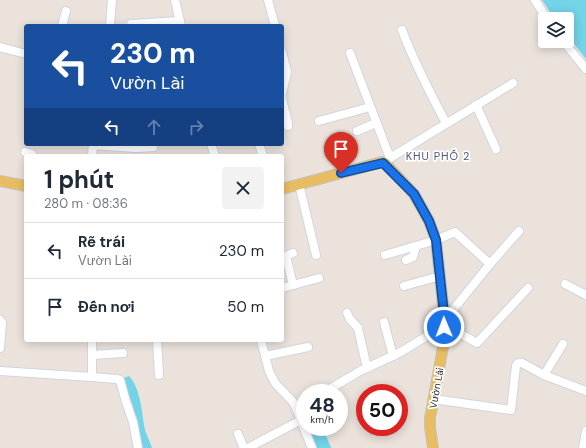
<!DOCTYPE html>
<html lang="vi">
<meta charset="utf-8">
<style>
body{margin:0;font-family:"DM Sans",sans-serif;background:#f2f2f3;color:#1f2937;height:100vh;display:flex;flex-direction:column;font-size:15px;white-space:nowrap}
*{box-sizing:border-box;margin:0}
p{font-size:13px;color:#747a83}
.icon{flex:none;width:22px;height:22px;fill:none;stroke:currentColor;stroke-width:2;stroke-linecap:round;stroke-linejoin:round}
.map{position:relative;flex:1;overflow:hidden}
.details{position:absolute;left:24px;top:154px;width:260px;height:188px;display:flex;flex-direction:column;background:#fff;border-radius:4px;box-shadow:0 2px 10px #0003}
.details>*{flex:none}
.banner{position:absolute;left:24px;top:24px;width:260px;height:122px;border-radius:4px;box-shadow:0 2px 10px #0003;background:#1a4fa0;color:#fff;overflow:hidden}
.controls{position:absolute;left:538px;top:12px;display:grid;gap:8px}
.controls a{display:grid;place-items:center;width:36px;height:36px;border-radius:4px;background:#fff;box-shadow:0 2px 10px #0003;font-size:20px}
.speed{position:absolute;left:296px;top:384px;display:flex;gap:8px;font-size:20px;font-weight:700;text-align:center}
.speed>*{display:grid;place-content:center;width:52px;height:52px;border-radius:50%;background:#fff;box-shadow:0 2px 10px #0003;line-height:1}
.speed small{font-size:10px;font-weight:400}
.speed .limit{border:6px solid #d22;background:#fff;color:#111}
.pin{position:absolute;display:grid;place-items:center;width:34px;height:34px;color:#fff;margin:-41px -17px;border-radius:50% 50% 50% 0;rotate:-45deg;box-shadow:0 0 4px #0007}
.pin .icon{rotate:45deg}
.me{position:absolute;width:44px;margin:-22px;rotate:359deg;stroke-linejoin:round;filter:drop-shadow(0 0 3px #0008)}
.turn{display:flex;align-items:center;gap:14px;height:84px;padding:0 20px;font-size:18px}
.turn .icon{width:52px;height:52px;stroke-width:2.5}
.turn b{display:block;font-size:28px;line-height:34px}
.lanes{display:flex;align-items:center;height:38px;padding:0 20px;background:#0003;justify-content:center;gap:20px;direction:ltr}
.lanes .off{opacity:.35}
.round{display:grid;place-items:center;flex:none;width:42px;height:42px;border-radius:4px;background:#f2f2f3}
.head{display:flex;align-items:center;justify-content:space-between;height:68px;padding:0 20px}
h1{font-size:24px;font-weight:700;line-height:30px}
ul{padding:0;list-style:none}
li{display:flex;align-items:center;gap:12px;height:56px;padding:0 20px;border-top:1px solid #e0e1e3}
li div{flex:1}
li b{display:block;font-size:15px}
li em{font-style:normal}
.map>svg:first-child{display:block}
.water{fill:#73d3e7}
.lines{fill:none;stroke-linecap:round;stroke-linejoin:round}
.minor-casing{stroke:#d0d5e1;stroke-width:10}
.major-casing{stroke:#c3c3c3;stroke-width:12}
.minor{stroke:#fff;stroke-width:8}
.major{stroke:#e8bd62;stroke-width:10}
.route-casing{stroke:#114b97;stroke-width:10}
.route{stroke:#1a73e8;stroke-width:7}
.labels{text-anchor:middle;stroke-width:3.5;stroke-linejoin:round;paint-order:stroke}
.street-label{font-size:10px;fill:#292929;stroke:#fff}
.neighbourhood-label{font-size:11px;letter-spacing:1px;fill:#4c5776;stroke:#fff}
</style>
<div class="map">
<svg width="586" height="448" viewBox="0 0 586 448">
<rect width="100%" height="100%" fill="#eae2db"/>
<g class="water">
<path d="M542,0H586V59L567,35V19H555Z"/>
<path d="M129,376C141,388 142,415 145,430C147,436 150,442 152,448H141L138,437L133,406L124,382V378Z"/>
<path d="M308,427H321L327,438L331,448H317Z"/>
</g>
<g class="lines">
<defs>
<g id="minor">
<path d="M175,0L181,26"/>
<path d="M268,0L275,26"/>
<path d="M535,0L547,19"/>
<path d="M131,24L180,21"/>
<path d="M62,26L66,11"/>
<path d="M110,26L112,0"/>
<path d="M402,30C414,62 430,93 446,123"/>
<path d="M563,41L586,69"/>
<path d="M0,47L26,54"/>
<path d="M282,52L287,72L282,93"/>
<path d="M350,53L390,158"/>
<path d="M282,99L288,123V126"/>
<path d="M476,105L496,149"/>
<path d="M319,121L370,107"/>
<path d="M357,131L376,123"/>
<path d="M211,144L215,156"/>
<path d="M259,144L263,156"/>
<path d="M93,145L136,148L153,147"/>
<path d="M25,152L32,154L33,156"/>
<path d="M92,156L93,144"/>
<path d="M385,163L390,158L513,83"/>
<path d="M299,184L316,255"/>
<path d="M385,255L436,240L455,232L490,264"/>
<path d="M406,260L413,257L416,246"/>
<path d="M565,284L586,295"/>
<path d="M293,285L286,256L293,253"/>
<path d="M404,286L440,276"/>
<path d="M282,288L319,278"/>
<path d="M347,313L350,319L358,328L367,368"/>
<path d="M0,320L2,323L0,348"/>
<path d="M384,322L393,356"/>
<path d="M444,327L461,334L477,343L528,288"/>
<path d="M157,340L159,375"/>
<path d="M261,340L269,371L275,383L294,403L312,448"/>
<path d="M92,355L123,353"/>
<path d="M265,356L308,347"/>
<path d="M0,371L92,377V340"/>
<path d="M544,375L563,344"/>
<path d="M92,377L116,379L120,380L126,402L133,422L138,448"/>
<path d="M323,393L360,371L399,353L427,336L444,321L490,264L519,231"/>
<path d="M433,399L511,410L516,366C517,363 518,362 522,363L544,375L586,391"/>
<path d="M296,408L305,403"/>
<path d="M238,434L244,448"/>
<path d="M248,448L301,420"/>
<path d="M583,448L586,431"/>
</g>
<g id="major">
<path d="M0,181L26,186"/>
<path d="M282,189L382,162L385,163L414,194L429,221L436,240L444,314V338L443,347L430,418V427L433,448"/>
</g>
</defs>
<use href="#minor" class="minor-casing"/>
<use href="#major" class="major-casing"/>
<use href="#minor" class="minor"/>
<use href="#major" class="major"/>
</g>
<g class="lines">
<defs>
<path id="route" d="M341,173L383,163L414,194L429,221L436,240L444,314V327"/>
</defs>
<use href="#route" class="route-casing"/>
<use href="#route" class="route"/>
</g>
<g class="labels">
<g class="street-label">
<text transform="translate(436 388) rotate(-80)" y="4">Vườn Lài</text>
</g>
<g class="neighbourhood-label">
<text x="438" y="160">KHU PHỐ 2</text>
</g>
</g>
</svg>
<div class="controls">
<a><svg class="icon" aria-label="layers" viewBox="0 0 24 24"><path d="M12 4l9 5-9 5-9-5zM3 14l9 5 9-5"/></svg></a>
</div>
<div class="speed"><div>48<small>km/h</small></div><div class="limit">50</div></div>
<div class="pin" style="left:341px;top:173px;background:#d93025"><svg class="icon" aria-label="arrive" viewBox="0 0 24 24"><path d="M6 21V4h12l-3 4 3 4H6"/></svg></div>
<svg class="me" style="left:444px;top:327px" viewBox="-20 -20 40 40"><circle r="17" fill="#1a73e8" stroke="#fff" stroke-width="3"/><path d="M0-11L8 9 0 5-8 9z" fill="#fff"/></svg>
<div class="banner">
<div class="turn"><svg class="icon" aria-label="left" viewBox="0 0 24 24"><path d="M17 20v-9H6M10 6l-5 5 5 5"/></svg><div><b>230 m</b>Vườn Lài</div></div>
<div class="lanes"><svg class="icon" aria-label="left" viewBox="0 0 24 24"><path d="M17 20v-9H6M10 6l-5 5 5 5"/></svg><svg class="icon off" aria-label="ahead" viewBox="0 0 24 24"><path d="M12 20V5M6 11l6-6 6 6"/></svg><svg class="icon off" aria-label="right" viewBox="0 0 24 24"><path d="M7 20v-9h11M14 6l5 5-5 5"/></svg></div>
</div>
<section class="details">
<div class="head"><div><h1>1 phút</h1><p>280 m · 08:36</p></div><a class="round"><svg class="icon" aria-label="close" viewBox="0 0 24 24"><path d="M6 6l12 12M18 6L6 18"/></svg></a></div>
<ul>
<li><svg class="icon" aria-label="left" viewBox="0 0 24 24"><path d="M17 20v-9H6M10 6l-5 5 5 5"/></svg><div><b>Rẽ trái</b><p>Vườn Lài</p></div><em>230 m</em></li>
<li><svg class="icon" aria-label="arrive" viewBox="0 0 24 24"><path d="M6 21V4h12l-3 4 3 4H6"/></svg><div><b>Đến nơi</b></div><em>50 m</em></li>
</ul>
</section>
</div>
